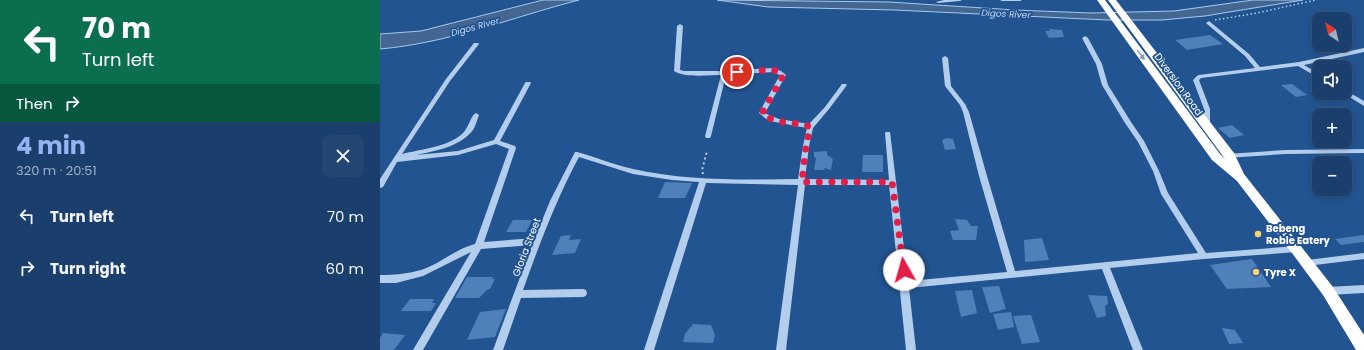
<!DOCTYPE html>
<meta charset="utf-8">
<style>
body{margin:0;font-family:Poppins,sans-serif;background:#234672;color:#f1f3f6;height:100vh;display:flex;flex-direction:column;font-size:15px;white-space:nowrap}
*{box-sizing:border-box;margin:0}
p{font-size:13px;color:#9fafc2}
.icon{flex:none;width:22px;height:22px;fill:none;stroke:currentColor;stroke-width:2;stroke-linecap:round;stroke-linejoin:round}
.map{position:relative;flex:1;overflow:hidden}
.details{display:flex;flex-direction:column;background:#1a3f6d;width:380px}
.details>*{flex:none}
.hud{background:#0b6e4f;color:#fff;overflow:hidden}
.needle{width:26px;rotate:325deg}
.tools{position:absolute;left:932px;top:12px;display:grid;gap:8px}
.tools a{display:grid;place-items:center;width:40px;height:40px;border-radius:8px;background:#1a3f6d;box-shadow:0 2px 6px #0003,0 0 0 1px #385880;font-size:20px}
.pin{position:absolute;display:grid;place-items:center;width:34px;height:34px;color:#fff;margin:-17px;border:2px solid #fff;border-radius:50%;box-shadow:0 1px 4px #0007}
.me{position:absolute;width:44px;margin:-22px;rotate:353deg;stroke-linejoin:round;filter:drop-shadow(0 0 3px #0008)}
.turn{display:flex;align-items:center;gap:14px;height:84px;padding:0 16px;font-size:18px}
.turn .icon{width:52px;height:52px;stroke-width:2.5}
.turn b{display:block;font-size:28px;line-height:34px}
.then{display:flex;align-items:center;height:38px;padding:0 16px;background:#0003;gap:8px;font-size:15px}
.round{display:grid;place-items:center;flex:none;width:42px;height:42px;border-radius:8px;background:#234672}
.headline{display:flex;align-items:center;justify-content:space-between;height:68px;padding:0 16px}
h1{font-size:24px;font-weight:700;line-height:30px;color:#95b2f1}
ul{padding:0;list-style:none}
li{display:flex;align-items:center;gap:12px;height:52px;padding:0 16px}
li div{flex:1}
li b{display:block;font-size:15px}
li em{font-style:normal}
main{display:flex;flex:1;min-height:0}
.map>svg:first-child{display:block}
.water{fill:#446792;stroke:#a7c9ee}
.building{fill:#4f80b9}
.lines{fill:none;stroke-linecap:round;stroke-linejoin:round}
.path-far1{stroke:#b3ceed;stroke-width:1.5;stroke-dasharray:1.5 2.5;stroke-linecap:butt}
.path{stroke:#b3ceed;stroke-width:2;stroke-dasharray:2 3;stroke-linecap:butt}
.minor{fill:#b3ceed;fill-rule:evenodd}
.highway{fill:#fff;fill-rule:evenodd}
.oneway{fill:#85a1c2}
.route{stroke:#e11d48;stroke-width:7;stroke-dasharray:0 12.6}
.poi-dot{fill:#f8d176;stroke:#225491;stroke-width:1.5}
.labels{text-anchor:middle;stroke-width:4;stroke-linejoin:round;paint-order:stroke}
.far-water-label{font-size:9px;font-style:italic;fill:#c0d8f3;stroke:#225491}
.street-label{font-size:10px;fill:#fff;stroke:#225491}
.poi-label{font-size:10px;font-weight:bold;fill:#fff;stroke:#225491;text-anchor:start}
</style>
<main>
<section class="details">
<div class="hud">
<div class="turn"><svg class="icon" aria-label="left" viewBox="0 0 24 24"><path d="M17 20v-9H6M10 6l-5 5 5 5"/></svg><div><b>70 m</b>Turn left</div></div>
<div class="then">Then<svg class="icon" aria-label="right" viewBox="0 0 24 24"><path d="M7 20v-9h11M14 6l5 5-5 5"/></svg></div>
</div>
<div class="headline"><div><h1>4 min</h1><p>320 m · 20:51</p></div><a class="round"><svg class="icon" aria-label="close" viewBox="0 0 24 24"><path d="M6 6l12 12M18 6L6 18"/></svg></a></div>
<ul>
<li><svg class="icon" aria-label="left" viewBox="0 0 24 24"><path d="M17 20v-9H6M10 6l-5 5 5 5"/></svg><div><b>Turn left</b></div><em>70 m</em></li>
<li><svg class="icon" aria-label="right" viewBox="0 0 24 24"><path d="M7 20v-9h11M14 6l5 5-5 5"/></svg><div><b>Turn right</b></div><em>60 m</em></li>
</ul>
</section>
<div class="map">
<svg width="984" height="350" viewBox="0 0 984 350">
<rect width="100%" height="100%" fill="#225491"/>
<g class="water">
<path d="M163,0H199C133,17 69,43 0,49V34L41,31Z"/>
<path d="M337,0L509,2L635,10L711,13L794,11L873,0H923L825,16L782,20H728L514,10L388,7Z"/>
</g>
<g class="building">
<path d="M669,29L682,30L684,37L669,38L665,31H670Z"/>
<path d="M830,35L843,44L807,50L795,40Z"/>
<path d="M912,84L927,95L916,97L901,85Z"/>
<path d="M852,125L864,135L850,138L838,128Z"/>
<path d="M567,138L573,139L576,149L565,150L562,140Z"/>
<path d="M447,151V155L453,159L451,170L444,168L445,170H434L436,158L434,157V152Z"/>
<path d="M483,155H503V172H482Z"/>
<path d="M285,182L312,183L305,198H278Z"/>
<path d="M575,219L587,220L591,226H598L596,240H573L570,231L579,230Z"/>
<path d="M133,220H152L146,232H126Z"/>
<path d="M191,235L189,240L201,239L195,253L172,255L181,236Z"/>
<path d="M984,235V242L961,245L955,239Z"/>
<path d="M662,238L669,260L645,262L644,240Z"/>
<path d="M872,259L891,287L847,289L830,265Z"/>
<path d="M87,277H113L112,279H115L110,289L107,290L99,298H75Z"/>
<path d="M619,286L626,309L610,313L602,287Z"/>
<path d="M592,290L597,313L581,317L575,291Z"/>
<path d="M708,295L727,296L728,304L725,306L726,316L717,318Z"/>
<path d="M30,299H54L52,303H56L51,311H21Z"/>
<path d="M126,309L115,337L87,340L100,312Z"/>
<path d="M631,312L634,327L618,330L613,314Z"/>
<path d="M651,315L660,342L642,344L633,316Z"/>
<path d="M313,324L331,325L335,335L333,343L303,342L305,334Z"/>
<path d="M842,328L855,330L863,343L849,344Z"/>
<path d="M3,333L25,335L14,350H0V338Z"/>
</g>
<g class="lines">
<path class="path-far1" d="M835,20L877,13L936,0"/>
<path class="path" d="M323,174L322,170L327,151"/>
<g class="minor">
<path d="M564,0H582L580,1L558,3L556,2Z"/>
<path d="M620,0H642L640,1H622Z"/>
<path d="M829,21L869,54L880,67L919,62L984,48V52L924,65L939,74V78L918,66L821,78L819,80L830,109V126L827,128L824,126V109L813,80L817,76L819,75L875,68L865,56L827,24L826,23Z"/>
<path d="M300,24L303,26L300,70L304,71H344L393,68L401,71L406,75L385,113L389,115L399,119L429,124L445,107L462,84H466L467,85L449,109L433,128L429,146L425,179L509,180L505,133L506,132H510L528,281L627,272L599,176L583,112L580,105L565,86L562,58L565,56L568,58L571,86L585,104L589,112L607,176L635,271L818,253L781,194L773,171L758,142L745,123L722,85L716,64L702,38L705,36L708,38L722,64L728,85L751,122L764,141L779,171L788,193L826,253L917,246L920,247L921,249L920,251L917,252L824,259L730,268L763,350H753L722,269L529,288L536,350H526L509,185H425L406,350H396L418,185L326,183L274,350H264L319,182L292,180L253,174L199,157C176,200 159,245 143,290L203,289L206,290L207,293L206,296L203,297L141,298L123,350H113L152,245L101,249L43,350H33L91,252L43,276L16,283H0V275C14,275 27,274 41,270C60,264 75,249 95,244L129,149L116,144L78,155L17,162L3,187L0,188V179L66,79L94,43H98L99,44L70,81L22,154C42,149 67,147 82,134C89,128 90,116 96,113L99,115C97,120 96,125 93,130C80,147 55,151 36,155L78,151L114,140L145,83L146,82H150L151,83L120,141L135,146L136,148L104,242L155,238L170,201L195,152H197C216,157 234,165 253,169C307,181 363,180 418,179L423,146L427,128L390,121L385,118L379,113L400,75L393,72L346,75L331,136L330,138H326L325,136L341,75C328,75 304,78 294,71L297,26Z"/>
<path d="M965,90L984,101V106L963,93H965Z"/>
<path d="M984,149V153L905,154L846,158L843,156L846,154L905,150Z"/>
<path d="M984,253V259L927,266L924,265L923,263L924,261L927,260Z"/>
<path d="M984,285V293L948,295L945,294L944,291L945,288L948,287Z"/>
</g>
<path class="highway" d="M717,0H725L840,154L845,159L728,0H736L854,153L864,174L953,287L984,335V350H976L943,295L912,253L857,181L832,160Z"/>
</g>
<defs><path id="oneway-solid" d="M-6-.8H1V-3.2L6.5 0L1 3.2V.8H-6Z"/></defs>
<use class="oneway" href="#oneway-solid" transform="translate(761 55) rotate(54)"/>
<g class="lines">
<path class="route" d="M357,72L393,70L399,72L403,76L382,113C394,125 415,121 430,127L426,146L422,182H512L524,270"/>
</g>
<g class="poi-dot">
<circle cx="878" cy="234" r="4"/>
<circle cx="876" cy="272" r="4"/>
</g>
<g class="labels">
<g class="far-water-label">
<text transform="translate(626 14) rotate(3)" y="3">Digos River</text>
<text transform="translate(95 27) rotate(-15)" y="3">Digos River</text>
</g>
<g class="street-label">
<text transform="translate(799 84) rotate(54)" y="4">Diversion Road</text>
<text transform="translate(146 247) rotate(-69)" y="4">Gloria Street</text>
</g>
<g class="poi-label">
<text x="886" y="232">Bebeng<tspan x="886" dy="12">Roble Eatery</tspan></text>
<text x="884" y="276">Tyre X</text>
</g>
</g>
</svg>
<div class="tools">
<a><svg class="needle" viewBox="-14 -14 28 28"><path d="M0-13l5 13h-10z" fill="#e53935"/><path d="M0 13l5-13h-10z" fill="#9fafc2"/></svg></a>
<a><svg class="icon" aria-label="sound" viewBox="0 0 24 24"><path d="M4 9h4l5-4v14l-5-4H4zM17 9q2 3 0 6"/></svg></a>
<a>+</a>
<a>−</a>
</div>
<div class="pin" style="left:357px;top:72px;background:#d93025"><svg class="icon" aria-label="arrive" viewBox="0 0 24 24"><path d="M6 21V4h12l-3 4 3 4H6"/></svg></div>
<svg class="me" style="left:524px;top:270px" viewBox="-20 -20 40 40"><circle r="19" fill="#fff"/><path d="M0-13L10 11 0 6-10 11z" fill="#e11d48"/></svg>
</div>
</main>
